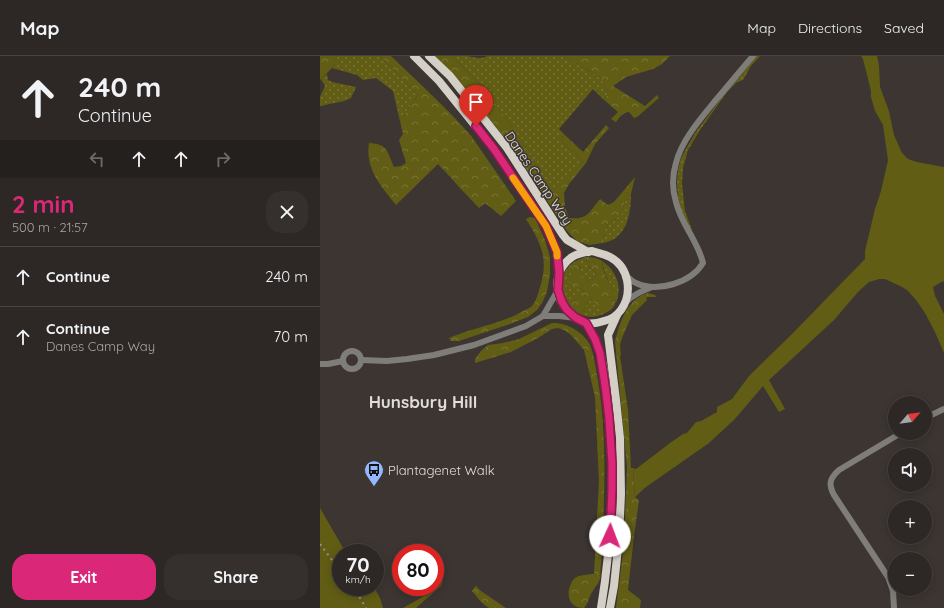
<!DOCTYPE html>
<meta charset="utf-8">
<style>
body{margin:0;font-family:Quicksand,sans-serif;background:#35302e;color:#f1f3f6;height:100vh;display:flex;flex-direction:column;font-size:15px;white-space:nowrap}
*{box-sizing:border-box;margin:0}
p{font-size:13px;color:#a7a6a7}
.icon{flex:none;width:22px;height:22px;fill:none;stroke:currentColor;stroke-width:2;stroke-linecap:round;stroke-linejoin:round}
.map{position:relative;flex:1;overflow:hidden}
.details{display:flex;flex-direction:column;background:#2d2826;width:320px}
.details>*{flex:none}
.guide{background:#2d2826;color:#f1f3f6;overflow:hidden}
.needle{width:26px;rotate:62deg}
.controls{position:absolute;left:568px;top:340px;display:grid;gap:8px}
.controls a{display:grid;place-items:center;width:44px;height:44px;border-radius:50%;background:#2d2826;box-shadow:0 2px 10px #0003,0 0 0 1px #484443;font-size:20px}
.speed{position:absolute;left:12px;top:488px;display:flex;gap:8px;font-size:20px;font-weight:700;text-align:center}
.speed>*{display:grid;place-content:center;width:52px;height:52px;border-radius:50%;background:#2d2826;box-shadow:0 2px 10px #0003,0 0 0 1px #484443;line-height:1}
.speed small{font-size:10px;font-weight:400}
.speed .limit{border:6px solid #d22;background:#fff;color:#111}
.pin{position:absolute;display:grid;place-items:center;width:34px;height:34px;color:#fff;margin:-41px -17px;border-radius:50% 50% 50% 0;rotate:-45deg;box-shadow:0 0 4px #0007}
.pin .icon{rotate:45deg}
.me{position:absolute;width:44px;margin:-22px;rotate:2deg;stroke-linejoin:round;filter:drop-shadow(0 0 3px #0008)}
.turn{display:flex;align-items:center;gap:14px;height:84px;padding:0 12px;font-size:18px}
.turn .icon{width:52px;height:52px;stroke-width:2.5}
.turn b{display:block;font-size:28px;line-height:34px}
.lanes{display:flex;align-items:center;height:38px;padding:0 12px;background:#0003;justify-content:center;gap:20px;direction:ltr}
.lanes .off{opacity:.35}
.round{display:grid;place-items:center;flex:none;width:42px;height:42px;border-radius:16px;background:#35302e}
.head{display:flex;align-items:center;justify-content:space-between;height:68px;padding:0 12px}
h1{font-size:24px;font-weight:800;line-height:30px;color:#db2777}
.cta{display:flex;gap:8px;margin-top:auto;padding:8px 12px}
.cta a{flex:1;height:46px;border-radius:16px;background:#db2777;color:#fff;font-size:16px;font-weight:800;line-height:46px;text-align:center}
.cta a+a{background:#35302e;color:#f1f3f6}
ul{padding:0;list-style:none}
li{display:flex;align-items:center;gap:12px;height:60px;padding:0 12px;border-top:1px solid #484443}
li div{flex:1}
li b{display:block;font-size:15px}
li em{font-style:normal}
header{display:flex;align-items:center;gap:24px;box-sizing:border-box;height:56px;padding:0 20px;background:#2d2826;border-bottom:1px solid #484443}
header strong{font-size:19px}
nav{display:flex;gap:22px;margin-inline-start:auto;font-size:14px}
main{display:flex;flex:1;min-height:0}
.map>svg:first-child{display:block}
.grass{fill:url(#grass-dots)}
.forest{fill:url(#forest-crowns)}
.green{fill:#615d14}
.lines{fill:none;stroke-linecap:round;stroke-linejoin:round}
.tertiary{stroke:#7f7d7a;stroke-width:6}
.trunk{stroke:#d4d0c8;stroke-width:8}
.rail{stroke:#96918f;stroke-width:2;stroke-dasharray:2 4;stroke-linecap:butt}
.route-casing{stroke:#8e194d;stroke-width:10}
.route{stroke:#db2777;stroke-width:7}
.slow{stroke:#f59e0b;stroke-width:7}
.labels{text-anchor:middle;stroke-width:3;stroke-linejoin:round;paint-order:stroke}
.street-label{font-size:13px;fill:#e1dddb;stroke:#3c3532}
.poi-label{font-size:13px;fill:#e1dddb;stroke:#3c3532;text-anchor:start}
.district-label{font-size:17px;font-weight:bold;fill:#e1dddb;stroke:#3c3532}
</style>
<header>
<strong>Map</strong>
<nav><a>Map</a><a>Directions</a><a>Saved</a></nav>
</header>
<main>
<section class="details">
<div class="guide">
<div class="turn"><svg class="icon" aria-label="ahead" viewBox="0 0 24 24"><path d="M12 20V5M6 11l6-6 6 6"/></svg><div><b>240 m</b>Continue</div></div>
<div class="lanes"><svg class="icon off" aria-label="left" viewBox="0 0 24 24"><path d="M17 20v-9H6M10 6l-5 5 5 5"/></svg><svg class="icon" aria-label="ahead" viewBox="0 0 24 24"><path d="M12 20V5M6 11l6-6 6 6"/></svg><svg class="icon" aria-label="ahead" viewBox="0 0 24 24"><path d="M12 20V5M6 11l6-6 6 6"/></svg><svg class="icon off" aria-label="right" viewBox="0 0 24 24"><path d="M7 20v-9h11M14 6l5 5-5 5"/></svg></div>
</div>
<div class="head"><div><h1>2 min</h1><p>500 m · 21:57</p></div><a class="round"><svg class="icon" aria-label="close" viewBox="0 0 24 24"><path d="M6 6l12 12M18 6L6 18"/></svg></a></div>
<ul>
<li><svg class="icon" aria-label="ahead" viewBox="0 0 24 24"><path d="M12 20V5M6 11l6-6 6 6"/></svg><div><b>Continue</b></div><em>240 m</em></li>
<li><svg class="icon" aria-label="ahead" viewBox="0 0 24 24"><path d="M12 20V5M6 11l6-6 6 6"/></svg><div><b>Continue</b><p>Danes Camp Way</p></div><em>70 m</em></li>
</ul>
<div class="cta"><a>Exit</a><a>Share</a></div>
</section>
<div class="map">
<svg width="624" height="552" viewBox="0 0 624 552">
<defs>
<pattern id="grass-dots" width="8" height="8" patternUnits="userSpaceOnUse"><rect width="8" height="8" fill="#615d14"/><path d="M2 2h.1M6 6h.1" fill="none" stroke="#777436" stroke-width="1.8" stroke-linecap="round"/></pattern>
<pattern id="forest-crowns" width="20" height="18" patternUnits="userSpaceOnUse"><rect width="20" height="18" fill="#615d14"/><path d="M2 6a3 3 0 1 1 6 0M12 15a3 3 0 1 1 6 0" fill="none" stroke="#777436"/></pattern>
</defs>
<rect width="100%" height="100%" fill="#3c3532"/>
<g class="grass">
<path d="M17,0H60L98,39L80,65L73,35L56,22L43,24L37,19L12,12Z"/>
<path d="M133,0C137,0 142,0 147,0C154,1 160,4 167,0H244L281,22C284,29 288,31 288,39L283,43L273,33L239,73L245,79L241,81L245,90L255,97L263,105L234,140C211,100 187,59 156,24C149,16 140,9 133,0Z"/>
<path d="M436,0H440L431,10L423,24L417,26L407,36L380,74L368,94L363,112L362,128L365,155L372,174H371L361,155L358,141L357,127L358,114L361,102L375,77L406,36L422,18Z"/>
<path d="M7,18L8,24L12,26L36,31L31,42L24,45L0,50V41L5,30L1,23Z"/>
<path d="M311,137C311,158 307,183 283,187L284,175L288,168L301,159L305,145L310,142Z"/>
<path d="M267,201L266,204L269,212L275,215L276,220L272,223L267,225L264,223L259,209L255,229L264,235L262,239L253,245L250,250C245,246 244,242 242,236C238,219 250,204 267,201Z"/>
<path d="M282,205C296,214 303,231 296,247C293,232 284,220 282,205Z"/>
<path d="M272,242L285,255H289C279,261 271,263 260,258C265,253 267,246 272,242Z"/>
</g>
<g class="forest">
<path d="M0,0H17L12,12L0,24Z"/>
<path d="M60,0H71C98,26 127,52 152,81L196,145L181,160L165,147L159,152L139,131L132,123L118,108L76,149C61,130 45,113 49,87C68,88 67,95 74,111L81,110L86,107L79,84L83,78L80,65L98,39Z"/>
<path d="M114,0H133C140,9 149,16 156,24C187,59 211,99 233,139L263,105L255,97L245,90L241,81L245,79L263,96L286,69L289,72L275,88L266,107L249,128L244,137L245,151L249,162C268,164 269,156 280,143L288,149L294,146L315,121L310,142L305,145L301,159L288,168L284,175L283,187L269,189L257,185L247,175L191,90L166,59Z"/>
<path d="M244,0H350L342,8L333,13L306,21L293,30L325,50L337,39L339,42L317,61L314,62L309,56C303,56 299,62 296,66L291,63L298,56L283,43L288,39C288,32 284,29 281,22Z"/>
<path d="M210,161L215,162L225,184L230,201V219L227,236L222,247L217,254L208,261L190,268L139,285H131L129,282C137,279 146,275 155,273C171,268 188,264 203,255C206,254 209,252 211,251C216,246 218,238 220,231C229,203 221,187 206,163Z"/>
<path d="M267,201C273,201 277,202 282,205C282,210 284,215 286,221C289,229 298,239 295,248C294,251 292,253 289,255C282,256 275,249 272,242C267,246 265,253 260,258L255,256L250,250L253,245L262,239L264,235L255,229H252L249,225L252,212L256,207C262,211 261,220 267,225L272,223L276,220L275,215C269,212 265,209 267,201Z"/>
<path d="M328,237L335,239L336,241H328L326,242L327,244L312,259L302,282L300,289L301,300H300L308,354L311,412H313L315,441L319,444L314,480L308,534L321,544L320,552H296L304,489L307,411L295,286C299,267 308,242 328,237Z"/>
<path d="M232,267C246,266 264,276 270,289C274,298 276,314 278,325C286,373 285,422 283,471C283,483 282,495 281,508C280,513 281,518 280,523C278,528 275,531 272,536C269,541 268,548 264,552C252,552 247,544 249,533C250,530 251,526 253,524C258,518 267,519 274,518L279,426L275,341L264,294L251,279L244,274L238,272L232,273L218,282L191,296L155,307V303L161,295L168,289L183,287L199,283Z"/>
<path d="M156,530L161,535L186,552C181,552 173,552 169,552C163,549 156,540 152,535L154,532Z"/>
</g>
<g class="green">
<path d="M541,0H557L559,9L560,31L569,55L574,79L582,97L588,103L597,106L624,111V226L623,225L613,231L615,240L624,258V297L615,276L605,257L596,244L587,234L582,231L565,223H559L549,226L538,236L514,264L449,324L465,353L459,356L443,330L414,364L389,387L326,431L315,441L313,412L316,413L350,387L363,378L367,377L376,366L381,365L397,356V351L412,343L429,320L472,278L545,203V195L555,153L561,135L568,104L563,69L555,55L551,41V35L543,3Z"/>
<path d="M0,452L26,497H21V531H54L60,542L63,552H0Z"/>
<path d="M123,523L121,530L96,552H83L104,540Z"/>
</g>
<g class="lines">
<g class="tertiary">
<path d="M306,220C309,222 313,226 316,227C337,237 371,227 383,207C378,185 361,168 356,146C352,133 352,120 356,107C361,85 381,62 395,45C408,30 420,15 433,0"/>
<path d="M306,246C314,238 322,235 332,231"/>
<path d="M223,260L238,234"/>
<circle cx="32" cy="304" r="9"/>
<path d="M41,304L67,305L87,303L114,299L154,289L206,270L223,260H239L256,262"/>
<path d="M0,308H8L23,305"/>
<path d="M605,362L624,353"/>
<path d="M574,552L573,535L568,521L514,439C508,428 510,422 519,414L581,377"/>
</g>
<g class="trunk">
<path d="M94,0L119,25L174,93L226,170L237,196L239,217"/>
<path d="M109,0L130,20L187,92L243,179L247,184L268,196"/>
<path d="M272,195C278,197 285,198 290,201C309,211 313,237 301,254C296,261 291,263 284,265C278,267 271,268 266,267C261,266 256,262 252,259C234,244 231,216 252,201C258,197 266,196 272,195Z"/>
<path d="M266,267C271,276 278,286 280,297C285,313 286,332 287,348C295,416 292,485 281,552"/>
<path d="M290,552L294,530L299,482L301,438L300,382L296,344L288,279L297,259"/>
</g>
<g class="rail">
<path d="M0,488L21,516"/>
<path d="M33,531L37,537L46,552"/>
</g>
</g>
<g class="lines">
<defs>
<path id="route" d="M156,70L174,93L226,170L237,196L239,217L238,234L242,246L247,254L256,262L266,267L275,283L280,297L285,329L289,362L292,408V433L290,480"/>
</defs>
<use href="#route" class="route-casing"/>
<use href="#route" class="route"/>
<path class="slow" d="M193,122L226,170L237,196V200"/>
</g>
<defs>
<symbol id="bus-pin" viewBox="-11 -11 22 30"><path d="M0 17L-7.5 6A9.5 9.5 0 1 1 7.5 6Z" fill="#94b7fd" stroke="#3c3532"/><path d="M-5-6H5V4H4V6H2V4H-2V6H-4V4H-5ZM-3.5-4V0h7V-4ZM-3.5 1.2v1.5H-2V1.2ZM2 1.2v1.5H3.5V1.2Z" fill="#111"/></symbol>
</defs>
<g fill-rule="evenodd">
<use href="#bus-pin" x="43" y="403" width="22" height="30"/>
</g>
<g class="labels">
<g class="street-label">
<text transform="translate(219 122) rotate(56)" y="5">Danes Camp Way</text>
</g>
<g class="poi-label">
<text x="68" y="419">Plantagenet Walk</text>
</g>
<g class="district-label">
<text x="103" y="352">Hunsbury Hill</text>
</g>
</g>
</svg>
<div class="controls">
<a><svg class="needle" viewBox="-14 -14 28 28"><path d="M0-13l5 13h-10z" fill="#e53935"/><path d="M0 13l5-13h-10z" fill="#a7a6a7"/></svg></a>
<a><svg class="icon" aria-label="sound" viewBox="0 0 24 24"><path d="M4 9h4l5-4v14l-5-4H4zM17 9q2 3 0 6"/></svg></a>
<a>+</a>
<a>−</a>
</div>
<div class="speed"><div>70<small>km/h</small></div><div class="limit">80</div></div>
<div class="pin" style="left:156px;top:70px;background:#d93025"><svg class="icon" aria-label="arrive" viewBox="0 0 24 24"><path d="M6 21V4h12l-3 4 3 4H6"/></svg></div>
<svg class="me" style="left:290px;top:480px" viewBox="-20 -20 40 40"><circle r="19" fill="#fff"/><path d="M0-13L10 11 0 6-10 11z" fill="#db2777"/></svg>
</div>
</main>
